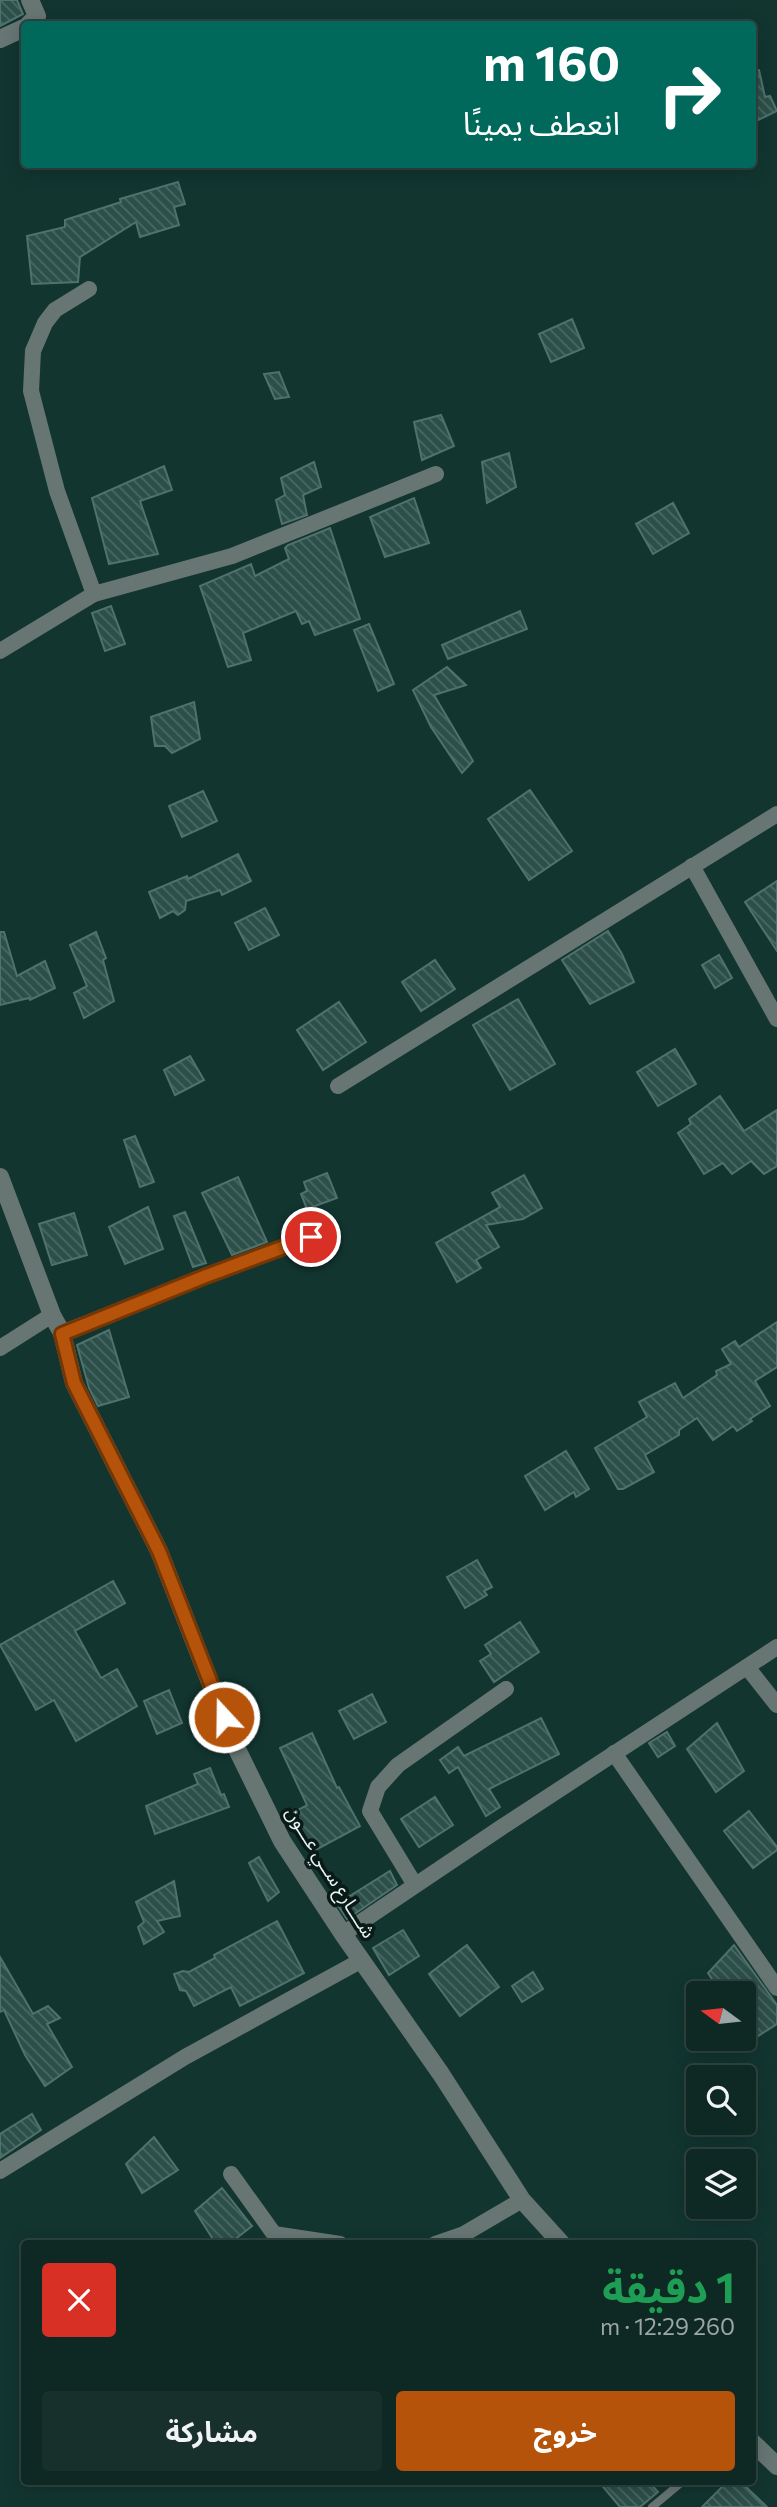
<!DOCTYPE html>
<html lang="ar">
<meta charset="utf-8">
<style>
body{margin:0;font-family:Commissioner,"Noto Sans Arabic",sans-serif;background:#17302c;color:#f1f3f6;direction:rtl;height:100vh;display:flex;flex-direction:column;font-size:26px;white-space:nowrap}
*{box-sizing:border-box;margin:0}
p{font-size:23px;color:#9ba6a6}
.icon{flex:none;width:38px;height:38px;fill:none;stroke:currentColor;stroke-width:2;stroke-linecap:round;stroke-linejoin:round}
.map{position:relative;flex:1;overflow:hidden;direction:ltr}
.sheet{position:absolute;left:21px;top:2240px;width:735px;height:245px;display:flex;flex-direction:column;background:#0e2824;border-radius:7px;box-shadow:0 4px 18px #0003,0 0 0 2px #2e4441;direction:rtl}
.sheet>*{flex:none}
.hud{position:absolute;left:21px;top:21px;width:735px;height:147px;border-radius:7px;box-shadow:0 4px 18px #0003,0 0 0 2px #2e4441;direction:rtl;background:#00695c;color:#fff;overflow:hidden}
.needle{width:46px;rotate:285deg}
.tools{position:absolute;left:686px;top:1981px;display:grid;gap:14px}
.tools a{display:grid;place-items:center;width:70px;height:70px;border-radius:7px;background:#0e2824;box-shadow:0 4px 18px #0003,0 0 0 2px #2e4441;font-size:35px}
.pin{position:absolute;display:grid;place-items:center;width:60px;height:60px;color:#fff;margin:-30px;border:4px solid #fff;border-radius:50%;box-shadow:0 2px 7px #0007}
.me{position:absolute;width:77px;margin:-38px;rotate:339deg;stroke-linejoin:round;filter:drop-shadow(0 0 5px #0008)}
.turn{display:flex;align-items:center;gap:24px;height:147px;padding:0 21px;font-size:32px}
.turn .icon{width:91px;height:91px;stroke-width:2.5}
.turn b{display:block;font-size:49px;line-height:60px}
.round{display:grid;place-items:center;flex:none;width:74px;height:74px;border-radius:7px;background:#17302c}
.overview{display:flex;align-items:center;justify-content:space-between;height:119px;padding:0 21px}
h1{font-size:42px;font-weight:700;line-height:52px;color:#1e9e55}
.primary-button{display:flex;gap:14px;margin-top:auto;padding:14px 21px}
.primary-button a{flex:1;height:80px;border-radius:7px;background:#b45309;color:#fff;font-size:28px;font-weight:700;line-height:80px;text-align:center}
.primary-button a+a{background:#17302c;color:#f1f3f6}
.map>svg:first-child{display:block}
.building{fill:url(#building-back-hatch);stroke:#50726d;stroke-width:2}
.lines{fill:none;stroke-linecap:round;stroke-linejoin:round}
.service{stroke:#677673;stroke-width:8}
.minor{stroke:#677673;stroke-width:16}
.tertiary{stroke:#677673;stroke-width:18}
.route-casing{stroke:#753606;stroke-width:18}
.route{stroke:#b45309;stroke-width:12}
.labels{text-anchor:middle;stroke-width:7;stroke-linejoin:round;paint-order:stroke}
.street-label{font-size:19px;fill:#e4f7f3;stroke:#0b1917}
</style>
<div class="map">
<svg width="777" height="2507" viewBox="0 0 777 2507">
<defs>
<pattern id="building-back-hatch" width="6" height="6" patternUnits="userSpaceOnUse" patternTransform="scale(1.75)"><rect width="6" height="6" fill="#2d4f49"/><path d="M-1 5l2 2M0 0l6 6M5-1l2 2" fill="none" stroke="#4b6964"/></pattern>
</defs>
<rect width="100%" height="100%" fill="#123530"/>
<g class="building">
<path d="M0,0H17L23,14L0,26Z"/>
<path d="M759,70L765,97L770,96L777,111L752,123V71Z"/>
<path d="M178,182L185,204L174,207L179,225L140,237L136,222L80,257L78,282L32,284L27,236L65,227V220L121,202L120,199Z"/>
<path d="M572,319L584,348L551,362L539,334Z"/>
<path d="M279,372L289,397L275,399L264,374Z"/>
<path d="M441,415L454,446L422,460L414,422Z"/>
<path d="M509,453L516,487L487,503L482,462Z"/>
<path d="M314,462L321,487L303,495L307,515L282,524L276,500L285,495L281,478Z"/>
<path d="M164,466L172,490L140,501L158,554L109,564L92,498Z"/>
<path d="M414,498L429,543L385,557L370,517Z"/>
<path d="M673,503L689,533L653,554L636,524Z"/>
<path d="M330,528L360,619L315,635L309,621L302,624L296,611L243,633L251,660L228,667L200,586L251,564L255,576L289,559L285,548L288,545Z"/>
<path d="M111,606L125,644L105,651L92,613Z"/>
<path d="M520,611L527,629L448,659L442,645Z"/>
<path d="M369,624L394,684L378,691L354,630Z"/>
<path d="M447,667L466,685L434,695L473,761L462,773L431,727L413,690Z"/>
<path d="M194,702L200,739L172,753L165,746H155L151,717Z"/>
<path d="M530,790L572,851L529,880L488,819Z"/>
<path d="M203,791L217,821L182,837L169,806Z"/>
<path d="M238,854L251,881L222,895L220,890L186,901L185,910L178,915L173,911L160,918L149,892L187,876L188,879Z"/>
<path d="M777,881V951L745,902Z"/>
<path d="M265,908L279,935L249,950L235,923Z"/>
<path d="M608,931L622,954L634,982L590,1004L562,960Z"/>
<path d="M0,932H4L17,976L45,961L55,988L30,1000L29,998L0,1005Z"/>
<path d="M96,932L106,958L103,960L114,1001L84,1018L74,993L87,986L70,945Z"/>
<path d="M719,955L732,978L715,988L702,965Z"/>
<path d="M435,960L455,989L421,1011L402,982Z"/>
<path d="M518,999L555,1064L510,1090L473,1025Z"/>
<path d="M339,1002L366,1042L323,1070L297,1030Z"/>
<path d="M675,1049L696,1084L658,1106L637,1072Z"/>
<path d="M190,1056L204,1080L175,1095L164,1070Z"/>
<path d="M720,1096L744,1131L777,1110V1166L764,1174L751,1161L732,1174L723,1163L704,1174L678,1133L691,1124L689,1119Z"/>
<path d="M135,1136L154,1182L140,1187L124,1140Z"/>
<path d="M327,1173L337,1198L307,1209L301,1194L307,1191L304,1182Z"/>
<path d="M524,1175L542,1208L523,1219L486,1225L499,1247L476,1260L481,1268L457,1282L436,1243L500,1207L492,1193Z"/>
<path d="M238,1177L267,1242L232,1255L202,1193Z"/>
<path d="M148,1207L163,1249L125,1264L109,1227Z"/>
<path d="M185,1212L206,1263L193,1267L174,1216Z"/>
<path d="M74,1213L87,1255L52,1265L39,1224Z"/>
<path d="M777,1322V1367L755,1381L770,1406L750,1419L752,1421L737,1431L733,1426L713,1440L697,1418L679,1430V1435L645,1455L654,1472L623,1489H618L595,1448L647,1417L639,1402L675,1383L683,1398L717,1375L716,1371L731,1364L722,1349L735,1341L739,1347Z"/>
<path d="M109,1330L129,1397L98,1406L89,1388L77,1345Z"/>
<path d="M566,1451L589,1489L576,1497L574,1492L545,1510L525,1476Z"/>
<path d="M477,1560L492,1587L484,1591L487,1595L465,1608L447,1577Z"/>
<path d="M113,1581L125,1603L75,1631L101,1678L117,1669L137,1706L76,1741L54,1700L36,1710L0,1645Z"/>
<path d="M520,1622L539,1652L494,1682L480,1661L491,1654L485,1645Z"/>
<path d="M169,1690L182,1723L157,1734L144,1701Z"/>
<path d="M372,1694L386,1722L354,1739L339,1711Z"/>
<path d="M541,1718L559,1754L489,1789L500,1807L486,1816L458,1767L449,1773L440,1760L458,1747L464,1756Z"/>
<path d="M717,1723L744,1771L716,1792L687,1749Z"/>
<path d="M667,1732L675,1746L658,1757L649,1743Z"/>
<path d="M312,1733L337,1788L339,1787L360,1826L312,1852L291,1814L307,1805L280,1748Z"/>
<path d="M210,1768L221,1795L224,1794L229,1807L155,1834L146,1806L198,1784L194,1774Z"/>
<path d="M435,1797L453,1825L419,1847L401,1819Z"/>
<path d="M749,1811L777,1847V1850L753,1868L724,1831Z"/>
<path d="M259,1857L279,1892L268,1901L249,1863Z"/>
<path d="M390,1871L397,1885L347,1919L337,1904Z"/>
<path d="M174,1881L180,1916L157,1921L164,1932L144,1944L138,1927L144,1922L136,1902Z"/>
<path d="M277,1921L304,1973L240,2006L231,1987L194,2006L186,1991L180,1990L174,1974L183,1971L189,1972L215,1958L214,1955Z"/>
<path d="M403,1930L419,1956L389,1975L373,1948Z"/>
<path d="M467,1945L499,1987L460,2016L429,1974Z"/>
<path d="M734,1945L777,2005V2024L744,2045V1993H721L708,1973Z"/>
<path d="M0,1957L33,2014L48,2006L60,2018L47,2024L72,2067L45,2086L25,2055L4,2010L0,2012Z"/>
<path d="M533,1972L543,1989L522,2002L512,1986Z"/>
<path d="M32,2114L41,2130L0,2158V2134Z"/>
<path d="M154,2137L178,2170L142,2193L126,2164Z"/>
<path d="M222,2188L252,2226L229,2244H216L195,2211Z"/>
<path d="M599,2482H649L658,2492L640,2507H620Z"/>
<path d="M727,2482H741L767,2507H702Z"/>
</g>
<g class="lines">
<path class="service" d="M652,2507L682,2482"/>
<g class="minor">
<path d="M89,289L55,310L45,323L33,351L31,391L57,491L94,594"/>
<path d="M0,651L94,594L232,556L436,474"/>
<path d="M692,866L777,1019"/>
<path d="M338,1086L777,814"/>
<path d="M62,1333L206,1276L311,1237"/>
<path d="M0,1348L52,1315"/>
<path d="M747,1667L777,1705"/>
<path d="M614,1753L777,1988"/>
<path d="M415,1885L370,1811L378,1787L398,1765L506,1689"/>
<path d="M343,1934L502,1827L777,1647"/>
<path d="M0,2171L185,2057L362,1960"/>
<path d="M231,2174L274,2234L340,2244"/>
<path d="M435,2244L464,2234L522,2200"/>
</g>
<g class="tertiary">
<path d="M29,24L37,16L30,0"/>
<path d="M0,39L24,28"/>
<path d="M0,1177L52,1315L62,1333L74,1383L159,1551L233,1741L282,1841L343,1934L441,2074L522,2200L562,2244"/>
<path d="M752,2442L777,2466"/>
</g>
</g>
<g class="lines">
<defs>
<path id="route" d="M224,1717L159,1551L74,1383L62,1334L206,1276L311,1237"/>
</defs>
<use href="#route" class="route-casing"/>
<use href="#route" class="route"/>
</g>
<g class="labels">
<g class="street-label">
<text transform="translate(331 1872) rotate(58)" y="7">شــــارع ســي عـــون</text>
</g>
</g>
</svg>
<div class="tools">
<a><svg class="needle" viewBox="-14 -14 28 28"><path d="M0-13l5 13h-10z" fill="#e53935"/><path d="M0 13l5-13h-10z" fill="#9ba6a6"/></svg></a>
<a><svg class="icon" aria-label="search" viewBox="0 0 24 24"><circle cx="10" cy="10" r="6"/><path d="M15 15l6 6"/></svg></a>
<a><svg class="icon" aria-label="layers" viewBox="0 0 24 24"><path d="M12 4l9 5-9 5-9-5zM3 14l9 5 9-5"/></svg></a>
</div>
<div class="pin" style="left:311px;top:1237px;background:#d93025"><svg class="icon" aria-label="arrive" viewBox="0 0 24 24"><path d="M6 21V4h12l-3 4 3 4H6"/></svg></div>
<svg class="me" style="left:224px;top:1717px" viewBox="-20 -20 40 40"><circle r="17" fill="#b45309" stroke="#fff" stroke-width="3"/><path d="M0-11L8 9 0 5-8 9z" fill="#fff"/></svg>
<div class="hud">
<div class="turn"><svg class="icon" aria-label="right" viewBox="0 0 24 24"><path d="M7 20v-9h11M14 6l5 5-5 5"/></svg><div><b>160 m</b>انعطف يمينًا</div></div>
</div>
<section class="sheet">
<div class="overview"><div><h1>1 دقيقة</h1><p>260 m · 12:29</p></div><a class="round" style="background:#d93025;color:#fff"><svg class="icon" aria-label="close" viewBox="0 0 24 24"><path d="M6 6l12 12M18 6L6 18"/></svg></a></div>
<div class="primary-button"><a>خروج</a><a>مشاركة</a></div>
</section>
</div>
